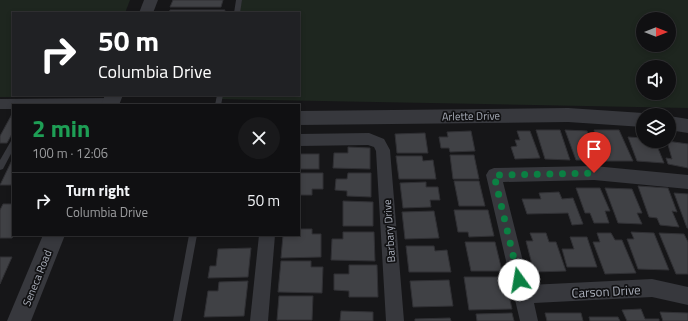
<!DOCTYPE html>
<meta charset="utf-8">
<style>
body{margin:0;font-family:"Titillium Web",sans-serif;background:#19191b;color:#f1f3f6;height:100vh;display:flex;flex-direction:column;font-size:15px;white-space:nowrap}
*{box-sizing:border-box;margin:0}
p{font-size:13px;color:#9c9d9f}
.icon{flex:none;width:22px;height:22px;fill:none;stroke:currentColor;stroke-width:2;stroke-linecap:round;stroke-linejoin:round}
.map{position:relative;flex:1;overflow:hidden}
.sheet{position:absolute;left:12px;top:104px;width:288px;height:132px;display:flex;flex-direction:column;background:#101012;border-radius:0px;box-shadow:0 2px 6px #0003,0 0 0 1px #303032}
.sheet>*{flex:none}
.banner{position:absolute;left:12px;top:12px;width:288px;height:84px;border-radius:0px;box-shadow:0 2px 6px #0003,0 0 0 1px #303032;background:#202124;color:#fff;overflow:hidden}
.needle{width:26px;rotate:90deg}
.fabs{position:absolute;left:636px;top:12px;display:grid;gap:8px}
.fabs a{display:grid;place-items:center;width:40px;height:40px;border-radius:50%;background:#101012;box-shadow:0 2px 6px #0003,0 0 0 1px #303032;font-size:20px}
.pin{position:absolute;display:grid;place-items:center;width:34px;height:34px;color:#fff;margin:-41px -17px;border-radius:50% 50% 50% 0;rotate:-45deg;box-shadow:0 0 4px #0007}
.pin .icon{rotate:45deg}
.me{position:absolute;width:44px;margin:-22px;rotate:347deg;stroke-linejoin:round;filter:drop-shadow(0 0 3px #0008)}
.turn{display:flex;align-items:center;gap:14px;height:84px;padding:0 20px;font-size:18px}
.turn .icon{width:52px;height:52px;stroke-width:2.5}
.turn b{display:block;font-size:28px;line-height:34px}
.round{display:grid;place-items:center;flex:none;width:42px;height:42px;border-radius:21px;background:#19191b}
.overview{display:flex;align-items:center;justify-content:space-between;height:68px;padding:0 20px}
h1{font-size:24px;font-weight:700;line-height:30px;color:#1e9e55}
ul{padding:0;list-style:none}
li{display:flex;align-items:center;gap:12px;height:56px;padding:0 20px;border-top:1px solid #303032}
li div{flex:1}
li b{display:block;font-size:15px}
li em{font-style:normal}
.map>svg:first-child{display:block}
.green{fill:#1e261f;fill-rule:evenodd}
.building{fill:#404145;stroke:#303034}
.lines{fill:none;stroke-linecap:round;stroke-linejoin:round}
.service{fill:#37383d;fill-rule:evenodd}
.minor{fill:#37383d;fill-rule:evenodd}
.tertiary{fill:#37383d;fill-rule:evenodd}
.route{stroke:#0b8043;stroke-width:7;stroke-dasharray:0 12.6}
.labels{text-anchor:middle;stroke-width:3.5;stroke-linejoin:round;paint-order:stroke}
.street-label{font-size:11px;fill:#a8adb8;stroke:#111113}
.near-street-label{font-size:13px;fill:#a8adb8;stroke:#111113}
</style>
<div class="map">
<svg width="688" height="321" viewBox="0 0 688 321">
<rect width="100%" height="100%" fill="#161618"/>
<g class="green">
<path d="M0,0H130L125,13H13V95H90V97H0Z"/>
<path d="M242,0H688V108L219,99L220,95H299V13H239ZM643,19H669V45H643ZM643,67H669V93H643Z"/>
</g>
<g class="building">
<path d="M173,0H223L221,7H170Z"/>
<path d="M170,10H225L224,13H169Z"/>
<path d="M12,114L13,132L7,143H0V136Z"/>
<path d="M536,130H560L570,160L545,159Z"/>
<path d="M565,130L587,131L591,140H586L590,148H596L601,160H576Z"/>
<path d="M594,130H619L633,161H605Z"/>
<path d="M471,131L475,151L450,152L449,148H441L439,137H448L447,132Z"/>
<path d="M517,131H530L540,158L515,159L511,147L517,146L515,140H520Z"/>
<path d="M425,133L428,153H397L395,134Z"/>
<path d="M628,137L643,138V141H655L664,163L637,161Z"/>
<path d="M667,141L688,144V168L668,164L666,158L672,159Z"/>
<path d="M348,147L370,148V169L333,168L334,153H348Z"/>
<rect x="299" y="154" width="20" height="15"/>
<path d="M450,155H474L479,179H453Z"/>
<path d="M396,156H422L423,161L433,160L436,179H399Z"/>
<path d="M13,158V181L11,185H0Z"/>
<path d="M299,173H323V189H312V195H299Z"/>
<path d="M348,173H371V197L347,196V191L335,190L336,179H347Z"/>
<path d="M454,181H479L485,206H459Z"/>
<path d="M426,182V187H438L440,200H430L431,207L403,208L400,183Z"/>
<path d="M638,186L668,188L677,212L672,211L679,227L660,225L657,218L649,217Z"/>
<path d="M576,188H600L610,211H605L609,223H594L590,213H585Z"/>
<path d="M605,188L632,189L642,213H637L642,224L618,223Z"/>
<path d="M559,192L562,199L573,198L583,224L572,225L568,213L527,214L522,199H541L539,193Z"/>
<path d="M674,193L688,194V228H687Z"/>
<path d="M343,201L373,202V226H343Z"/>
<path d="M3,204H13L14,235L12,238H0V210Z"/>
<path d="M454,210H488L494,236L469,237L468,232H458Z"/>
<path d="M434,211L439,238L405,239L402,212Z"/>
<path d="M299,229H312V234H321V257L281,258L283,235H299Z"/>
<path d="M343,232H374L375,261L331,260L332,239H343Z"/>
<path d="M631,232L654,233L669,270L638,269L627,239H634Z"/>
<path d="M530,233H546L549,242H556L566,271L534,272L526,241H533Z"/>
<path d="M597,233H611L615,240H622L636,273L605,274L593,242H600Z"/>
<path d="M659,233L684,234L688,242V274H676Z"/>
<path d="M570,237H587L597,267H567L562,249H574Z"/>
<path d="M465,242H495L502,271H471Z"/>
<path d="M406,246H434L435,251L447,250L451,272H409Z"/>
<path d="M251,248L248,277L208,278L210,266H216L218,249Z"/>
<path d="M0,257H12L0,284Z"/>
<path d="M281,261H311V267H323L322,293L278,292Z"/>
<path d="M349,265H377L378,297H349V291L334,290V274H349Z"/>
<path d="M464,277H505L512,309L469,310Z"/>
<path d="M449,280L453,306L413,307L410,281Z"/>
<path d="M248,281L244,316L204,317L208,291H218L219,282Z"/>
<path d="M279,296H313L312,320H277Z"/>
<path d="M641,309L645,319H659V321H627L622,310Z"/>
<path d="M341,311L373,312V321H340Z"/>
<path d="M660,312L688,313V321H663Z"/>
<path d="M512,313L514,321H477L476,314Z"/>
<path d="M545,313H581L583,321H547Z"/>
<path d="M589,317H618L620,321H590Z"/>
<path d="M450,318L451,321H415V319Z"/>
</g>
<g class="lines">
<g class="service">
<path d="M236,0H242L240,13H234Z"/>
<path d="M217,95H223L221,105H215Z"/>
<path d="M13,140V150L3,169L0,170V160L11,141Z"/>
<path d="M189,235H197L181,321H173Z"/>
</g>
<g class="minor">
<path d="M111,98L116,99L118,103L117,105H13V109H0V99Z"/>
<path d="M369,133L384,139L390,150L404,321H386L376,151L374,147L368,145L299,146V134Z"/>
<path d="M594,166L688,175V189L594,180L503,182L529,285L652,279L688,287V305L652,297L534,303L538,321H520L486,175L489,170L494,168Z"/>
<path d="M259,235H275L268,321H250Z"/>
</g>
<g class="tertiary">
<path d="M144,0H158L153,13H139Z"/>
<path d="M105,95H123L119,105H101Z"/>
<path d="M568,108L643,113L649,115H643V127L568,122L299,125V111Z"/>
<path d="M669,116L688,119V133L669,130Z"/>
<path d="M43,235H65L31,321H7Z"/>
</g>
</g>
<g class="lines">
<path class="route" d="M519,280L494,175L594,173"/>
</g>
<g class="labels">
<g class="street-label">
<text transform="translate(471 116) rotate(-1)" y="4">Arlette Drive</text>
<text transform="translate(389 231) rotate(-94)" y="4">Barbary Drive</text>
<text transform="translate(37 278) rotate(-68)" y="4">Seneca Road</text>
</g>
<g class="near-street-label">
<text transform="translate(606 291) rotate(-3)" y="5">Carson Drive</text>
</g>
</g>
</svg>
<div class="fabs">
<a><svg class="needle" viewBox="-14 -14 28 28"><path d="M0-13l5 13h-10z" fill="#e53935"/><path d="M0 13l5-13h-10z" fill="#9c9d9f"/></svg></a>
<a><svg class="icon" aria-label="sound" viewBox="0 0 24 24"><path d="M4 9h4l5-4v14l-5-4H4zM17 9q2 3 0 6"/></svg></a>
<a><svg class="icon" aria-label="layers" viewBox="0 0 24 24"><path d="M12 4l9 5-9 5-9-5zM3 14l9 5 9-5"/></svg></a>
</div>
<div class="pin" style="left:594px;top:173px;background:#d93025"><svg class="icon" aria-label="arrive" viewBox="0 0 24 24"><path d="M6 21V4h12l-3 4 3 4H6"/></svg></div>
<svg class="me" style="left:519px;top:280px" viewBox="-20 -20 40 40"><circle r="19" fill="#fff"/><path d="M0-13L10 11 0 6-10 11z" fill="#0b8043"/></svg>
<div class="banner">
<div class="turn"><svg class="icon" aria-label="right" viewBox="0 0 24 24"><path d="M7 20v-9h11M14 6l5 5-5 5"/></svg><div><b>50 m</b>Columbia Drive</div></div>
</div>
<section class="sheet">
<div class="overview"><div><h1>2 min</h1><p>100 m · 12:06</p></div><a class="round"><svg class="icon" aria-label="close" viewBox="0 0 24 24"><path d="M6 6l12 12M18 6L6 18"/></svg></a></div>
<ul>
<li><svg class="icon" aria-label="right" viewBox="0 0 24 24"><path d="M7 20v-9h11M14 6l5 5-5 5"/></svg><div><b>Turn right</b><p>Columbia Drive</p></div><em>50 m</em></li>
</ul>
</section>
</div>
